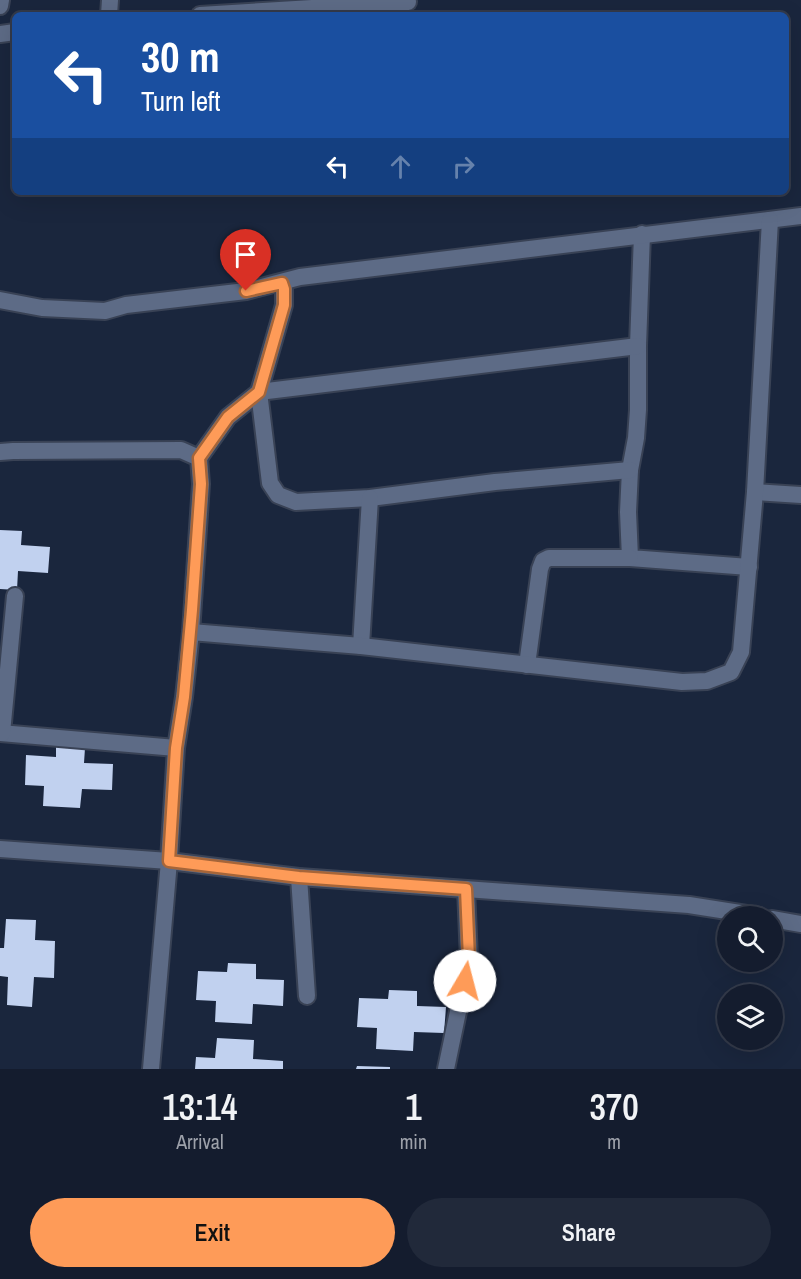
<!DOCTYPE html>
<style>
body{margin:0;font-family:"Archivo Narrow",sans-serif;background:#21293a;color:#f1f3f6;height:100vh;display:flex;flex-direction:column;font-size:22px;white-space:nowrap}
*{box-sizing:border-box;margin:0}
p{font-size:20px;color:#9da1aa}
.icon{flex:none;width:33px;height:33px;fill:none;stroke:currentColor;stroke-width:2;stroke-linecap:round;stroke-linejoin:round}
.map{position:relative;height:1069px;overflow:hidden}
.sheet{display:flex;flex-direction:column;background:#141c2e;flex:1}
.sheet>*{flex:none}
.banner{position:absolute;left:12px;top:12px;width:777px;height:183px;border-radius:9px;box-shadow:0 6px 24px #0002,0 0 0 2px #333a4a;background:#1a4fa0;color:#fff;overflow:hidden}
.tools{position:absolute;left:717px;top:906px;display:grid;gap:12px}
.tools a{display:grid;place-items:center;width:66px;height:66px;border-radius:50%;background:#141c2e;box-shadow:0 6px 24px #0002,0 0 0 2px #333a4a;font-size:30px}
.pin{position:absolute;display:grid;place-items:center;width:51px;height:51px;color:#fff;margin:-62px -26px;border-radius:50% 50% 50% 0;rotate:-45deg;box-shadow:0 0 6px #0007}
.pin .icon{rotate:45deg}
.me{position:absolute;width:66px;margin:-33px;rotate:8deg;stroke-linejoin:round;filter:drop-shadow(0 0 4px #0008)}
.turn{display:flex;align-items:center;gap:21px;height:126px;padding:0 30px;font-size:27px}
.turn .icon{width:78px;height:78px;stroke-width:2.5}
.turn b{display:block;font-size:42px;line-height:51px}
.lanes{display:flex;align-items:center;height:57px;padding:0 30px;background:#0003;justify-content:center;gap:30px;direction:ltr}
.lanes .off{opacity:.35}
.eta{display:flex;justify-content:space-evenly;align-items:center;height:102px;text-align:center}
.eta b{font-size:36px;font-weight:600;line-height:42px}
.cta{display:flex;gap:12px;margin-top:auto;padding:12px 30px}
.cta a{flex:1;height:69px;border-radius:36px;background:#fe9b58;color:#111;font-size:24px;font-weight:600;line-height:69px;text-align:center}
.cta a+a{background:#21293a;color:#f1f3f6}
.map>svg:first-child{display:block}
.building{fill:#c1d1ef}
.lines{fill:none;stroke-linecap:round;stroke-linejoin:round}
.minor-casing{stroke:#394255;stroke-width:20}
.minor{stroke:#5d6b86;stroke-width:16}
.route-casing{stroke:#a56539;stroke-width:15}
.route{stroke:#fe9b58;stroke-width:10}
</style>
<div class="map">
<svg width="801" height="1069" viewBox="0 0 801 1069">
<rect width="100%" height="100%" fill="#1a263d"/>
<g class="building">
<path d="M0,530L22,531L21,545L50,547L48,573L18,571L17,590L0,589Z"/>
<path d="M56,747L85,748L84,763L113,764L112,790L82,789L80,808L43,806L44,786L25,785L26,755L56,757Z"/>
<path d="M6,919L36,920L35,940L55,941L54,978L34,977L32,1007L7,1005L8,977L0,976V948H4Z"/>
<path d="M228,963L256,964V979L284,980L283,1006L253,1004L252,1024L215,1022L216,1001L196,1000L198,971L227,972Z"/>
<path d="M389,990L417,991V1006L446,1007L444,1033L414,1032L413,1051L376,1049L377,1028L357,1027L359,998L388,999Z"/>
<path d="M217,1038L254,1040L253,1059L283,1061V1069H195L196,1057L215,1058Z"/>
<path d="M357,1066L390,1067V1069H356Z"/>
</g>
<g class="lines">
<defs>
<g id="minor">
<path d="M0,6L1,0"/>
<path d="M109,15L110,0"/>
<path d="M200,15L408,2"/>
<path d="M0,34L15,32"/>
<path d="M642,234L638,346V410L636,438L630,470L628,512L630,558L749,567"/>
<path d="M282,283L284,289V305L259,392L270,483L278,495L296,502L370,498L495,482L630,470"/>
<path d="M0,300L42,308L105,311L126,305L246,291L300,277L801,216"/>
<path d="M0,452L13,451L181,450L199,458L201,484L191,632"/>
<path d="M199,458L228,417L259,392L638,346"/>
<path d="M755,492L801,495"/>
<path d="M361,646L370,498"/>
<path d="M527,665L540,569L543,561L549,558H630"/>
<path d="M0,733L176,748"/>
<path d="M2,733L15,596"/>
<path d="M0,849L169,861L299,877L689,905L759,916"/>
<path d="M299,877L307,996"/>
<path d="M772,919L801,924"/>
<path d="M151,1069L169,861L176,748L184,697L191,632L361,646L682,682L707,681L731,672L741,652L755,492L770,220"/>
<path d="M446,1069L469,959L466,889"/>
</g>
</defs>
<use href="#minor" class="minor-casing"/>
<use href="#minor" class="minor"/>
</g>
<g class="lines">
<defs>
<path id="route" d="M246,291L282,283L284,289V305L259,392L228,417L199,458L201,484L192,610L184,697L176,748L169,861L299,877L466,889L469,959L465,981"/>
</defs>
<use href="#route" class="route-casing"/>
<use href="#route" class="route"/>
</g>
</svg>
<div class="tools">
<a><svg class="icon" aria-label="search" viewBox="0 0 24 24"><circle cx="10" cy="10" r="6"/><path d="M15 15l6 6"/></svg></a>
<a><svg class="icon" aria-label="layers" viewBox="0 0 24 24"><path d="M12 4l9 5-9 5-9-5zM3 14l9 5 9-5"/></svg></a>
</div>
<div class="pin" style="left:246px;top:291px;background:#d93025"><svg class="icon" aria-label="arrive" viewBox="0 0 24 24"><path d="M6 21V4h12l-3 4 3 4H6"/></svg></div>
<svg class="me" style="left:465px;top:981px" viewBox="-20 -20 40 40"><circle r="19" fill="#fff"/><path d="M0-13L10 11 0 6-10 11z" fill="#fe9b58"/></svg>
<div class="banner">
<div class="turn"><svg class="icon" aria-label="left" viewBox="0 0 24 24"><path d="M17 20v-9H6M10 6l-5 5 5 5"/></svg><div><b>30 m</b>Turn left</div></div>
<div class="lanes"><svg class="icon" aria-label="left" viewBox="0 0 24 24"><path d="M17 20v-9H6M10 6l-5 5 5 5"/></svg><svg class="icon off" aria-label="ahead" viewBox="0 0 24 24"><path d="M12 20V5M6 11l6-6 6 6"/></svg><svg class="icon off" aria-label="right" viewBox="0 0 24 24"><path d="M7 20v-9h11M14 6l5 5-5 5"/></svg></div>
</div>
</div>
<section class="sheet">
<div class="eta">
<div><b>13:14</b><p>Arrival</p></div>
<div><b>1</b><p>min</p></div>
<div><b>370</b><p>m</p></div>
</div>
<div class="cta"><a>Exit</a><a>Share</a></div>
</section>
